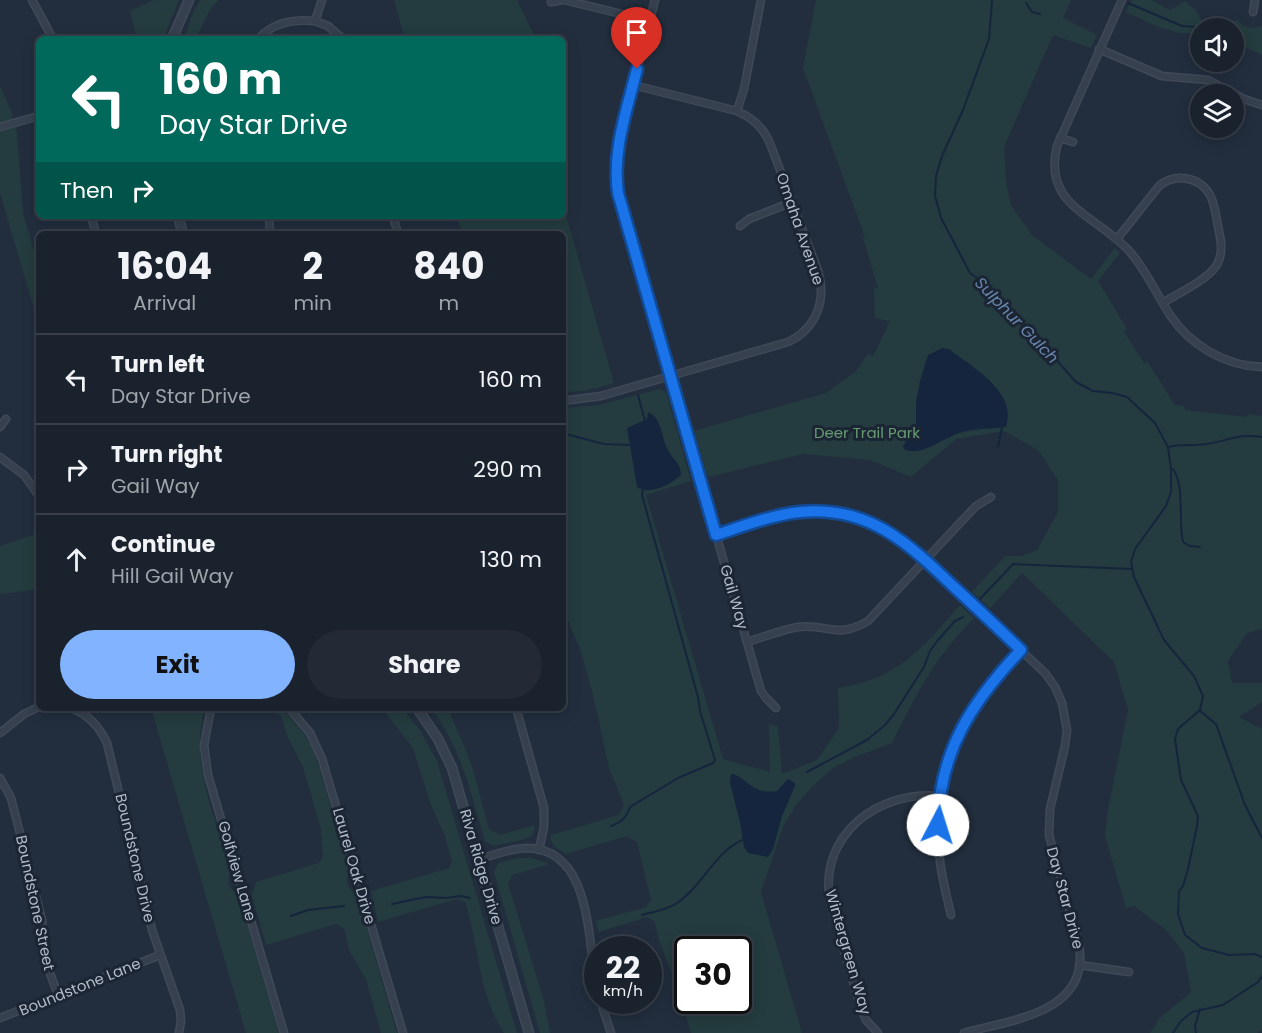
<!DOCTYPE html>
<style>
body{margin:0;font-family:Poppins,sans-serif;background:#232a36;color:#f1f3f6;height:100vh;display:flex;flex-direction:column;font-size:22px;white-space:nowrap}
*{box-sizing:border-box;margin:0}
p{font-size:20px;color:#9fa4aa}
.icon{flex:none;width:33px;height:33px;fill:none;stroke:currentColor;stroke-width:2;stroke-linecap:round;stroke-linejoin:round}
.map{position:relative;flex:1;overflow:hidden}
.panel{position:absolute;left:36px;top:231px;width:530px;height:480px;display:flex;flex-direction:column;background:#1a222e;border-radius:9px;box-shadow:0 3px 15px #0003,0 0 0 2px #383f4a}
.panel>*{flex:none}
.hud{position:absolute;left:36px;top:36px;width:530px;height:183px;border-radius:9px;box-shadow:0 3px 15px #0003,0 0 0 2px #383f4a;background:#00695c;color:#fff;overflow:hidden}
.controls{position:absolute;left:1190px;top:18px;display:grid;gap:12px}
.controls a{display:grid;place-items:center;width:54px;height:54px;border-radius:50%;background:#1a222e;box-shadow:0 3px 15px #0003,0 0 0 2px #383f4a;font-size:30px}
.speed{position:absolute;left:584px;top:936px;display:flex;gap:12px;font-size:30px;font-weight:700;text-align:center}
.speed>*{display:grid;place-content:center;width:78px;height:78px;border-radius:50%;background:#1a222e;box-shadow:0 3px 15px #0003,0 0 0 2px #383f4a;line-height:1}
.speed small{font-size:15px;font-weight:400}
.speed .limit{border:3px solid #111;border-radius:9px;background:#fff;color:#111}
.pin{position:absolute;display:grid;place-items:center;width:51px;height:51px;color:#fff;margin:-62px -26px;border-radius:50% 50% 50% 0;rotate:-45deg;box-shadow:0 0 6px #0007}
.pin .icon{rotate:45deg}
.me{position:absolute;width:66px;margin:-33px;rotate:5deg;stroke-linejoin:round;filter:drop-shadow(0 0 4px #0008)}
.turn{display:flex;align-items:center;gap:21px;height:126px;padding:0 24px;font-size:27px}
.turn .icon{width:78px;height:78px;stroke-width:2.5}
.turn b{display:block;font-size:42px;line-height:51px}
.then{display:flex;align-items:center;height:57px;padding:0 24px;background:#0003;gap:12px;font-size:22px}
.eta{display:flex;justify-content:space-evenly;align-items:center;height:102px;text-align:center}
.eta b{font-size:36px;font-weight:700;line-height:42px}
.cta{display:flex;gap:12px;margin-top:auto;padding:12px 24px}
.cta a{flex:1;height:69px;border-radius:36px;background:#82b3fe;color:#111;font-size:24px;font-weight:700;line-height:69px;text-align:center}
.cta a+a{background:#232a36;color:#f1f3f6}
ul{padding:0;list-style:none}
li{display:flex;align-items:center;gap:18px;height:90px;padding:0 24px;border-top:2px solid #383f4a}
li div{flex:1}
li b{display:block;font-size:22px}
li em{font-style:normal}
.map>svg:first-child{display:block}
.green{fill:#243c3f;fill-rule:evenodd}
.water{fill:#15253d}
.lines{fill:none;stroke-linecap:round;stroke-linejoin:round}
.stream{stroke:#15253d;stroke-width:2}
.minor-casing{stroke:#3f4957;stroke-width:9}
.tertiary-casing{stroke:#3f4957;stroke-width:11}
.minor{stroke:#36404e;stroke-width:6}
.tertiary{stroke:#36404e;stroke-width:8}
.route-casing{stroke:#114b97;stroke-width:15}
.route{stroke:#1a73e8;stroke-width:10}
.labels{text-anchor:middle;stroke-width:6;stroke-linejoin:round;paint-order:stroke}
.street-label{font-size:15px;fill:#b2bbc9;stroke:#1b2533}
.park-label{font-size:15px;fill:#679c73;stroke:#1b2533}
.water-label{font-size:16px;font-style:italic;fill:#6985ab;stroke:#1b2533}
</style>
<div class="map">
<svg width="1262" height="1033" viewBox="0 0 1262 1033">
<rect width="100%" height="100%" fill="#222e3e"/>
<g class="green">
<path d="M154,0H179L163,39H137L130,11Z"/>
<path d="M200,0H219L211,8L195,39H184L190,22V19Z"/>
<path d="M394,0H517L536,39H405Z"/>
<path d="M816,0H1071L1063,18L1097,35L1091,48L1053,35L1004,147L1006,182L1011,205L1032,235L1091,279L1115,248L1120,253L1098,281L1127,329L1124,332L1145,364L1147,361L1175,405L1184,406L1185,410L1247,417L1248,414L1262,416V629L1247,633L1228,661L1232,683H1262V702L1239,717L1262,729V1030L1257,1033H1150L1160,1018L1191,992L1184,953L1165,929L1134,906L1126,908L1105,836L1108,809L1128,710L1114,662L1022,573L990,608L972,592L1005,556H1022L1037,550L1058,512V480L1038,450L1004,431L956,439L911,477L870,460L803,454L708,477L694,431L826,393L855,372L868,354L873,356L890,321L875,318L874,288H878L863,238L865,237L803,68Z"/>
<path d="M1132,0H1151L1170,10L1185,1L1196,10L1202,21L1231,23L1237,20C1244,27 1252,30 1262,26V55L1233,41V28H1200V33H1179L1161,28L1126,12Z"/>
<path d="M0,86L11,110L17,134L23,213L39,268V326L0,193Z"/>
<path d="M563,205L614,383C597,389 580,392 562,392V234H462L457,216H562Z"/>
<path d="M659,389L666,392L691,481L646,495L723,759L770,772L769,724L778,726L782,774L817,760L839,728L838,688C900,678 921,649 960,605L974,618C934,658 917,693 892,743L855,757L833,768L813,786L796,805L783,827L761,892L802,1033H691L677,986L659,941L655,922L647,917L599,932L596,921L646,907L651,900L637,842L627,836L566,854C559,850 549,845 551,835L619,815L624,805L609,768L593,695L580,649L563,609V408L599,405ZM687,950H738V1000H687Z"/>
<path d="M39,533V589L0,594V546Z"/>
<path d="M151,708H205C189,761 215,817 230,868C229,885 224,883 239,896L279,1033H246Z"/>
<path d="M271,708H282L304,734L315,754L349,867C347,883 343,883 357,895L397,1033H381L366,979L350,952L344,929L336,924L266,945L252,896L256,882L319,863L323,856L321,829L303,767L288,738L281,716Z"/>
<path d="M382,708H402L420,730L437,761L517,1033H504C478,994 479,945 465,902L457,899L378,922L371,891L449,868L452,862L445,836L431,805L413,748Z"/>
<path d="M431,708H448L471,763L489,829L500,835L535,825L533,835C522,842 507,842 494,846L485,841C471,794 461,747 431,708Z"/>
<path d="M518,858H532L549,864L513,875L508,883L544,1001L550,1033H540L494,872L498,863Z"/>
</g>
<g class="water">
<path d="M942,348L949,349C972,367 1018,392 1006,427C992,429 977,428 963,432C944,436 923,458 904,449L903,446L916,425V402L920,381L928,355Z"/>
<path d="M648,412C663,419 661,437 668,450C673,460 681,463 681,475C671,484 650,496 637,487L627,428L647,419Z"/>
<path d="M731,774C745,775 752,796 777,791L788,779L795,783V786L782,816L773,849L768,857L748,853L744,847L740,822L730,783Z"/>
</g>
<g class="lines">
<g class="stream">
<path d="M992,0L989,39L985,50L963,110L942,156L936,176L935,196L941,218L970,273L988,286L1004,310L1016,315L1076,382L1093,391L1112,393L1127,397L1155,423L1168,447L1171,469V492L1166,506L1135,549L1131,562L1134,577L1164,640L1194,676L1203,696L1200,710L1178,729L1175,739L1181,780L1198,816L1197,826L1188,869L1183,886L1179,891L1178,914L1185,935L1202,948L1229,955L1255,954L1262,957"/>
<path d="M1026,3L1032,12L1040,14"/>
<path d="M1128,3L1182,26L1199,27"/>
<path d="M638,395L645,421"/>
<path d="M562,433L604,444L630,445"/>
<path d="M998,447L1002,427"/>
<path d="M1168,447C1181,444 1193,446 1206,444C1228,441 1238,433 1262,437"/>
<path d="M1173,469C1185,486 1178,521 1183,542L1190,546L1200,547"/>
<path d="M980,599L1013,564L1132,569"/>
<path d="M1200,711L1216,724L1245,805L1262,838"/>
<path d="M807,772L867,740L885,725L894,714L924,667L930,651L938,640L955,621L963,617"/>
<path d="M611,826C622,822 626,818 630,807L678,778L713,763L715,760L700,711L698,697L642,495L643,489"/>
<path d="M392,904L426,897L446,898L461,896L470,898"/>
<path d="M642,915C653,912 667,910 677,903C703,886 716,849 745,839"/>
<path d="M291,916L308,910L344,906"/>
<path d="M1173,1033L1181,1021L1192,1012L1223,1005L1258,982L1262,976"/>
<path d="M1196,1033L1195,1026L1200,1009"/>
</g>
<defs>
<g id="minor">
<path d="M32,0L53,39"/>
<path d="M322,0L315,21L328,26L343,39"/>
<path d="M564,0L650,21"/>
<path d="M655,0L620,134L616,166L618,193L761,691L766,698L776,708"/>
<path d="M1122,0L1057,146C1042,207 1098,215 1131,253C1147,272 1157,295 1170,315C1190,345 1225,366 1262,367"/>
<path d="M551,2L562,0"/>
<path d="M1253,12L1255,0"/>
<path d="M258,39C274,22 293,19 315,21"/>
<path d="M1099,49L1162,76L1208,80L1244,99L1262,105"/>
<path d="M737,111L744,89L761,0"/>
<path d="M0,127L39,116"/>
<path d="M1060,138L1073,142"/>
<path d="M91,216L96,234"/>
<path d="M269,216L270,234"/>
<path d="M393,216L398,234"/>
<path d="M740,226L749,219L792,202"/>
<path d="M1117,239L1159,186C1175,173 1199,176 1210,195C1215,204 1216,216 1218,226C1221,240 1224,254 1216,266C1207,280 1177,294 1163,303"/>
<path d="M562,401L601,396L788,342C816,329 827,300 818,271L771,146C765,129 753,118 737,111L633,85"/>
<path d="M0,427L6,419"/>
<path d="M0,457L24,475L39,496"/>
<path d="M716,535L781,516L806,512L836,513L875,524L900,538L919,554L1045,673L1055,687L1062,703L1067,730L1065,746L1050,809L1049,835L1079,945C1091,1013 1010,1020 964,1033"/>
<path d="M747,642C764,637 781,630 798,627C827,623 836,640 868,621L976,506L991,497"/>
<path d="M71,708C88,714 99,726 107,743L152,930L180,1010L181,1021L179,1033"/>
<path d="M211,708L204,745L208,775L284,1033"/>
<path d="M289,708L310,733L322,759L403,1033"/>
<path d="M516,708L544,808V827L539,850"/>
<path d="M0,733L24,714L39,707"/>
<path d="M0,778L11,798L42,920L44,957L58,995"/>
<path d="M479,859C495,855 511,848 528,848C594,850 587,945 597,989"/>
<path d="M951,915C947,897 942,879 940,861C933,802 947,743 982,695C993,678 1008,664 1021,649"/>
<path d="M1079,965L1129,972"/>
<path d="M600,1000L611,1033"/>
<path d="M0,1018L160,955"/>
<path d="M878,1033L866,1020L861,1009L830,902C818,835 878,790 940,796"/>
</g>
<g id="tertiary">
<path d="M172,39L189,0"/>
<path d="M178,216L183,234"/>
<path d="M417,708L438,739L452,768L529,1033"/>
</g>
</defs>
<use href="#minor" class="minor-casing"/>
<use href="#tertiary" class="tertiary-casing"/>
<use href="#minor" class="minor"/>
<use href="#tertiary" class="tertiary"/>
</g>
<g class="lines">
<defs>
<path id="route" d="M637,69C627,110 612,150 618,193L716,535C743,526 772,515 800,512C868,505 908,543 954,587C977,608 999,629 1021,650C972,702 939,751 938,825"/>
</defs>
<use href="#route" class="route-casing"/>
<use href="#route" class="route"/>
</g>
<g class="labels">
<g class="street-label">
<text transform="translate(800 229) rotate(71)" y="5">Omaha Avenue</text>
<text transform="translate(734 597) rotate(74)" y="5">Gail Way</text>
<text transform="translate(135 858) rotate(77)" y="5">Boundstone Drive</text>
<text transform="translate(354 866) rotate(74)" y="5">Laurel Oak Drive</text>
<text transform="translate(481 867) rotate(74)" y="5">Riva Ridge Drive</text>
<text transform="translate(237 871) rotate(74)" y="5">Golfview Lane</text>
<text transform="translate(1065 898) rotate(75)" y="5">Day Star Drive</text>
<text transform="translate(35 903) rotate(78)" y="5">Boundstone Street</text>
<text transform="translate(848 952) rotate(74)" y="5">Wintergreen Way</text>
<text transform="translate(80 987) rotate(-22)" y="5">Boundstone Lane</text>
</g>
<g class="park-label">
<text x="867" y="438">Deer Trail Park</text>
</g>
<g class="water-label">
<text transform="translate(1017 320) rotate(46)" y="6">Sulphur Gulch</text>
</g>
</g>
</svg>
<div class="controls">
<a><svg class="icon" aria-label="sound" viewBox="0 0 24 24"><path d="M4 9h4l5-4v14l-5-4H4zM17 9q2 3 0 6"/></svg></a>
<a><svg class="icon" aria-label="layers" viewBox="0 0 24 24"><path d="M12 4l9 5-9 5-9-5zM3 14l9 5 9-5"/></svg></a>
</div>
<div class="speed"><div>22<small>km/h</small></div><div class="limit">30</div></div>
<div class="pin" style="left:637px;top:69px;background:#d93025"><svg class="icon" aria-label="arrive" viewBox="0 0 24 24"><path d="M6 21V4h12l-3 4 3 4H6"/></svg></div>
<svg class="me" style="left:938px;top:825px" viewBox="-20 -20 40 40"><circle r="19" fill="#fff"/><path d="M0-13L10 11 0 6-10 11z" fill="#1a73e8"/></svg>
<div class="hud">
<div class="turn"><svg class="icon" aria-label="left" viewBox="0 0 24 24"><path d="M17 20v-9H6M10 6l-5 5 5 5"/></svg><div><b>160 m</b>Day Star Drive</div></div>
<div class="then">Then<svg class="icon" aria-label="right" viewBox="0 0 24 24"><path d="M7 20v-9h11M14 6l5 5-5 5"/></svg></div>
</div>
<section class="panel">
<div class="eta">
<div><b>16:04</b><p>Arrival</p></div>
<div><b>2</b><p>min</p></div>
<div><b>840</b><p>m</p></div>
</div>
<ul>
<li><svg class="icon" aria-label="left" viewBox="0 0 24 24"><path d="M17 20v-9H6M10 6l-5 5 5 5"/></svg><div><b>Turn left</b><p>Day Star Drive</p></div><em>160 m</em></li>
<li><svg class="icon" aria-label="right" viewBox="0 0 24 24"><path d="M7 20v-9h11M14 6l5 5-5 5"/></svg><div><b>Turn right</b><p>Gail Way</p></div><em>290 m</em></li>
<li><svg class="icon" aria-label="ahead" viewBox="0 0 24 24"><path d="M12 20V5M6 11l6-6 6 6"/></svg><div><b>Continue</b><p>Hill Gail Way</p></div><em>130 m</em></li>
</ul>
<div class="cta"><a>Exit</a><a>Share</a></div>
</section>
</div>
